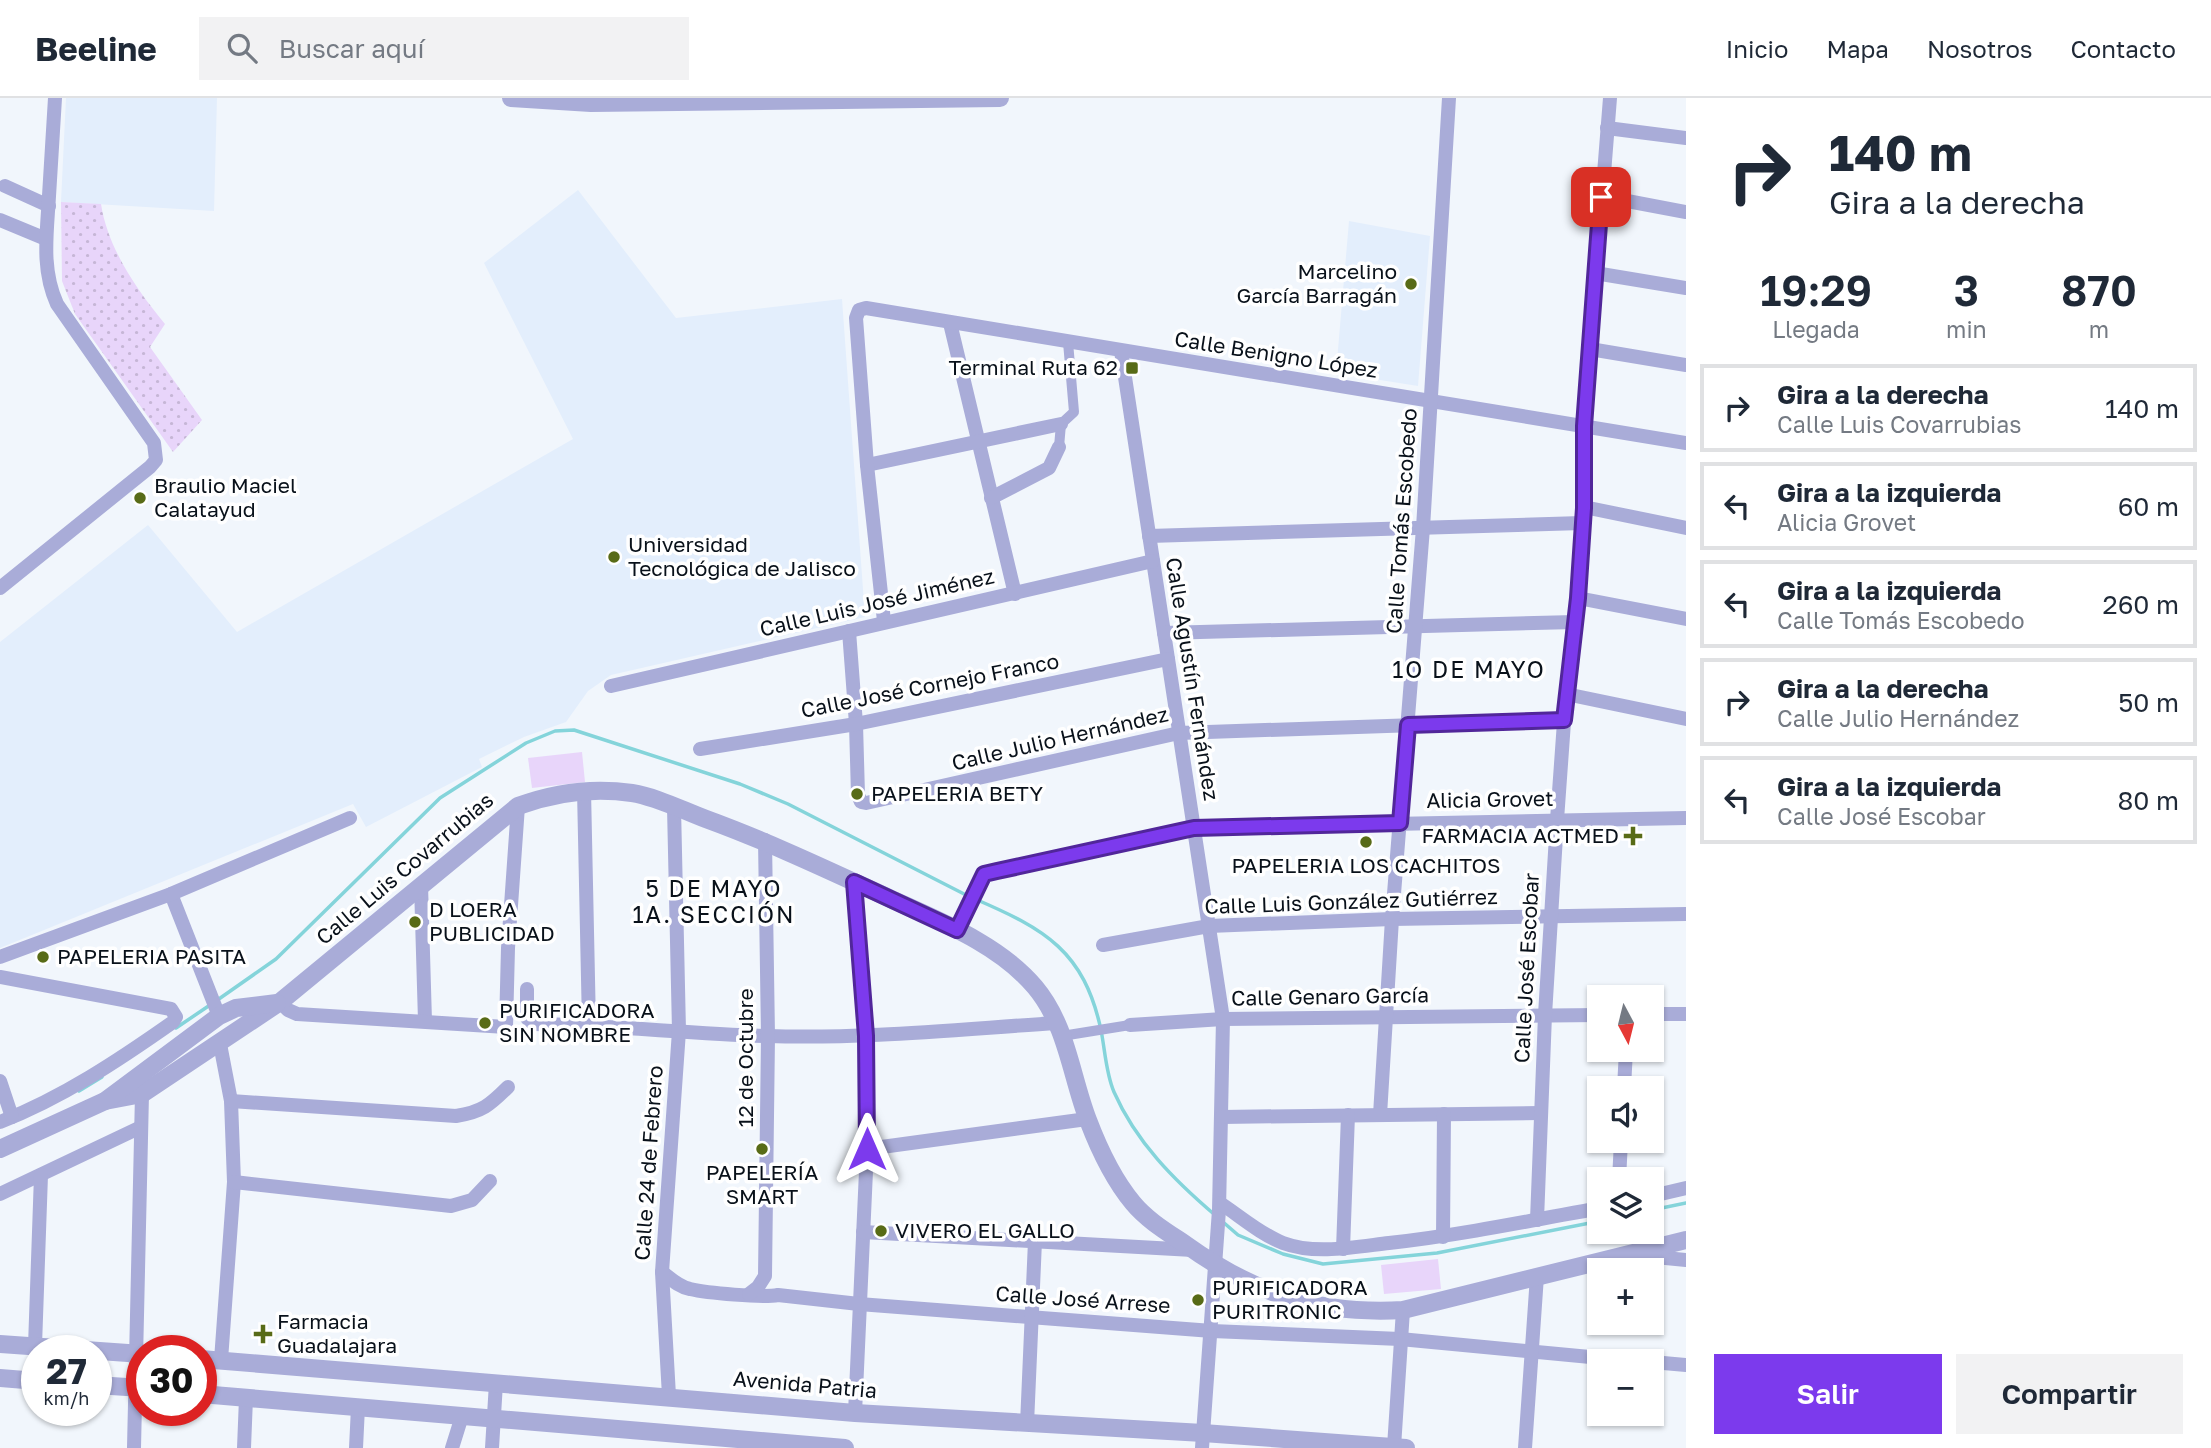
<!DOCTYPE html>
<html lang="es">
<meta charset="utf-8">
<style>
body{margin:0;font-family:"Golos Text",sans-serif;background:#f2f2f3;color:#1f2937;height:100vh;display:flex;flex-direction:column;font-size:26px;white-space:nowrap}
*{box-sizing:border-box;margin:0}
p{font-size:23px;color:#747a83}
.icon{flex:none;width:38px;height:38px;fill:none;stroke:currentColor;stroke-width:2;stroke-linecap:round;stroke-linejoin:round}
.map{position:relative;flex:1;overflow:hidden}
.panel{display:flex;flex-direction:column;background:#fff;width:525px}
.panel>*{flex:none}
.banner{background:#fff;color:#1f2937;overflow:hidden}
.needle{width:46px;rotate:173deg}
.buttons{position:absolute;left:1587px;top:887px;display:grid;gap:14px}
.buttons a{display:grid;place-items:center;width:77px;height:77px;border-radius:0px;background:#fff;box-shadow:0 2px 5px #0004;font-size:35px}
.speed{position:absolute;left:21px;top:1237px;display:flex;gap:14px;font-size:35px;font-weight:700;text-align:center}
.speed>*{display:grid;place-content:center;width:91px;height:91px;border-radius:50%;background:#fff;box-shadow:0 2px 5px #0004;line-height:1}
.speed small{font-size:18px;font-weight:400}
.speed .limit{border:10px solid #d22;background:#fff;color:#111}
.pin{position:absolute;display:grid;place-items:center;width:60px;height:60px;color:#fff;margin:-30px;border-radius:14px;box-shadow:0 4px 10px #0006}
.me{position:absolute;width:77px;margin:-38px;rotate:0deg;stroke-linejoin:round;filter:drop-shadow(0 0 5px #0008)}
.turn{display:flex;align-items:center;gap:24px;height:147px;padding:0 28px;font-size:32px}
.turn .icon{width:91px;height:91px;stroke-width:2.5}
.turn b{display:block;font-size:49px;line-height:60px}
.eta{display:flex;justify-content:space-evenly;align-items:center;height:119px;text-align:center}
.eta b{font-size:42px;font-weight:600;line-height:49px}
.action{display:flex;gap:14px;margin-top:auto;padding:14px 28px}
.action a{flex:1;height:80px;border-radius:0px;background:#7c3aed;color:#fff;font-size:28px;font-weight:600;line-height:80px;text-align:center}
.action a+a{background:#f2f2f3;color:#1f2937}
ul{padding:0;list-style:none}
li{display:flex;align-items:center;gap:21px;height:88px;margin:0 14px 10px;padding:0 14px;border:4px solid #e0e1e3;border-radius:0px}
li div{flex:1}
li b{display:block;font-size:26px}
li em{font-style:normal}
header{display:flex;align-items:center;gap:42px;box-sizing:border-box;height:98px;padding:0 35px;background:#fff;border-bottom:2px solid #e0e1e3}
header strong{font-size:33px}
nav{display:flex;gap:38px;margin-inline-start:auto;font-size:24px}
.search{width:490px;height:63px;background:#f2f2f3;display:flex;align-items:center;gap:18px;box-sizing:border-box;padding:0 24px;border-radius:0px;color:#747a83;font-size:26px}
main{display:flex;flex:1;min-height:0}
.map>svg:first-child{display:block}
.built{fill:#e3eefc}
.park{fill:url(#park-dots)}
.pitch{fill:#e8d5fa}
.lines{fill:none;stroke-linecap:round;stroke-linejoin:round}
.stream{stroke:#84d4da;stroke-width:3.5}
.pedestrian{stroke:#a9acd8;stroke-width:10}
.minor{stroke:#a9acd8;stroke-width:14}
.tertiary{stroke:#a9acd8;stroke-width:18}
.route-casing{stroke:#51269a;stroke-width:18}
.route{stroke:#7c3aed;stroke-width:12}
.poi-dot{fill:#586b17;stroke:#fff;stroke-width:2.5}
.labels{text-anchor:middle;stroke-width:7;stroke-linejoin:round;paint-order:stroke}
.poi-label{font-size:21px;fill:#09111a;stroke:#fff;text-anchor:start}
.street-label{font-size:21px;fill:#09111a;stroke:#fff}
.neighbourhood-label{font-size:23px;letter-spacing:2px;fill:#09111a;stroke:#fff}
</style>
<header>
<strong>Beeline</strong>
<div class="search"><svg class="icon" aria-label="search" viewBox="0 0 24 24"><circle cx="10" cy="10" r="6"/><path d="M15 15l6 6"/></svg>Buscar aquí</div>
<nav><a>Inicio</a><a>Mapa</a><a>Nosotros</a><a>Contacto</a></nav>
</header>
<main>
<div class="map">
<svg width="1686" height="1350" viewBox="0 0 1686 1350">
<defs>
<pattern id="park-dots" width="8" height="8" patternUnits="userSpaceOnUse" patternTransform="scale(1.75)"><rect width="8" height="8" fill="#e8d5fa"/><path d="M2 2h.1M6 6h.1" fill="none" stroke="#c6b6d6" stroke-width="1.8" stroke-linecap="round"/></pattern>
</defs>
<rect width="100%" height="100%" fill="#f1f6fc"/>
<g class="built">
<path d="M66,0H217L214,113L61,104Z"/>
<path d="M578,92L676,220L842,201L865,519L611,577L588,593L566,624L524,639L479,661L482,669L366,729L353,706L0,850V544L148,427L237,534L573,341L484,165Z"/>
<path d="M1349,123L1430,138L1418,288L1336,275Z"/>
</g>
<path class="park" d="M61,104L101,106C108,151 137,192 165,226L150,249L202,322L173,354L75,216L62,183Z"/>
<g class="pitch">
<path d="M582,654L585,684L532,690L528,660Z"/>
<path d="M1438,1161L1441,1191L1384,1196L1381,1167Z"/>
</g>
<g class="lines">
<g class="stream">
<path d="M975,801C1045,831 1084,853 1101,932C1105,952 1106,976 1114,994C1136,1044 1174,1082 1215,1117"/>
<path d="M216,903L276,861L440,700L526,645L555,633L574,632L740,686L788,706L968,798"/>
<path d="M176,930L210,907"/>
<path d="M79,993L102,979"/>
<path d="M1652,1112L1686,1105"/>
<path d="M1223,1124L1238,1137L1283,1156L1323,1166L1437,1155L1600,1123"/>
</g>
<g class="pedestrian">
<path d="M1059,349L1061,326L1074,314L1068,244"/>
<path d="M1062,938L1130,927"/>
</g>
<g class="minor">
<path d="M1607,30L1686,40"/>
<path d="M5,88L49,108"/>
<path d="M1601,98L1686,114"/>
<path d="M0,122L46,141"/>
<path d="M1595,175L1686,190"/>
<path d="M950,225L1015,496"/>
<path d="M1590,251L1686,267"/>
<path d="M1121,253L1223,921L1219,1112L1202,1350"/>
<path d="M867,367L1061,326"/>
<path d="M991,400L1049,370L1059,349"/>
<path d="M1584,409L1686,430"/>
<path d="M1149,438L1582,425"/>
<path d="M0,490L150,369L156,362L154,345L57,206C41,171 47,135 49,98C51,65 53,33 55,0"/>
<path d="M1578,500L1686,521"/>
<path d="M884,523L867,367L856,220L859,212L866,210L1686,345"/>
<path d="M849,533L856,626L858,697L861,704L866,705L1179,635L1564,622"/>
<path d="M1164,535L1575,524"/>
<path d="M611,588L1153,463"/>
<path d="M1566,596L1686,621"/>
<path d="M700,651L856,626L1168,561"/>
<path d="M584,692L589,927"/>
<path d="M854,784L866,938L867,1051L855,1315"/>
<path d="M421,787L425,923"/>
<path d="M171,796L219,918"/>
<path d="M957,832L984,776L1194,730L1686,720"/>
<path d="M1103,847L1209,828L1392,821L1686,816"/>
<path d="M0,859L171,796L350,720"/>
<path d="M0,879L171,911L176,919L173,924C119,962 62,1000 0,1024"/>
<path d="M527,891V920L533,926C612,927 690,936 768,938C865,941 961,931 1057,925"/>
<path d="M280,904L288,912L297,916L506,929L508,850L518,708"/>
<path d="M1652,916H1686"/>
<path d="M1130,927L1223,921L1600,917"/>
<path d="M220,946L231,1003L234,1084L221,1262"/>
<path d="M0,983L12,1019"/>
<path d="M1624,990L1626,952"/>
<path d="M231,1003L456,1018C482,1014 490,1007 508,989"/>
<path d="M1380,1017L1392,821L1423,430L1449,0"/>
<path d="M1222,1019L1540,1015"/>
<path d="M867,1051L1087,1021"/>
<path d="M1619,1082L1621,1043"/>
<path d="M234,1084L451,1108L472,1102L490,1083"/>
<path d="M0,1096L141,1029"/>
<path d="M1652,1098L1686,1090"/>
<path d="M1220,1105C1240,1118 1260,1136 1283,1145C1315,1157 1355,1149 1389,1145C1460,1137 1529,1123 1600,1110"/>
<path d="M1537,1122L1545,917L1557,722L1566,596L1578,500L1584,409V328L1610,0"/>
<path d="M863,1134L1193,1152"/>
<path d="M1443,1139L1444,1016"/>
<path d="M1343,1151L1348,1017"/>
<path d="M1635,1157L1686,1162"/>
<path d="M662,1174C671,1181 679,1189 690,1191C707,1195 762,1200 778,1197L859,1206L1212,1233L1400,1241L1643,1264"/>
<path d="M749,1196L758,1189L765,1178L768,938L765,742"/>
<path d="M35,1248L41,1077"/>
<path d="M1652,1264L1686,1267"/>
<path d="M669,1298L662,1174L679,933L674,709"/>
<path d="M1027,1326L1035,1143"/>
<path d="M1394,1349L1403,1212"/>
<path d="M134,1350L142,996L139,988"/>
<path d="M244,1350L246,1300"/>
<path d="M356,1350L358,1309"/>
<path d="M452,1350L462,1318"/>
<path d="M492,1350L496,1285"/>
<path d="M1525,1350L1537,1178"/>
</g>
<g class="tertiary">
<path d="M511,0L591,5L1000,0"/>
<path d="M105,1003L142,996L280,904L518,708C556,694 592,689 632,695C657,699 682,712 706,721C769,744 828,772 889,800C939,823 999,846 1035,889C1067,927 1071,978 1088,1022C1099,1051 1113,1081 1133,1105C1147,1122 1167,1134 1185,1146C1253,1195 1318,1217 1403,1212L1686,1142"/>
<path d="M0,1051L105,1003L219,918L236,910L277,905"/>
<path d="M0,1246L142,1256"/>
<path d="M201,1261L855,1315L1203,1335L1406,1350"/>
<path d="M0,1280L37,1283"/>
<path d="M96,1287L142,1290"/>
<path d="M201,1296L845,1350"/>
</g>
</g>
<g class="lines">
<defs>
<path id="route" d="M867,1051L866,938L854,784L957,832L984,776L997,773L1194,730L1400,725L1408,627L1564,622L1578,500L1584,410V328L1601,99"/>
</defs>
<use href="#route" class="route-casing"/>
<use href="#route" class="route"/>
</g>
<g class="poi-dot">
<circle cx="1411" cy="186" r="7"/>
<rect x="1125" y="263" width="14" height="14" rx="3.5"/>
<circle cx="140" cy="400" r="7"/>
<circle cx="614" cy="459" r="7"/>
<circle cx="857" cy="696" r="7"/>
<path d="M1629.5 727.5h7v7h7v7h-7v7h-7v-7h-7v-7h7z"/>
<circle cx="1366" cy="744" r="7"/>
<circle cx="415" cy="824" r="7"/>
<circle cx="43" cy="859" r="7"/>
<circle cx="485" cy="925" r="7"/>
<circle cx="762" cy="1051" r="7"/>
<circle cx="881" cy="1133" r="7"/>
<circle cx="1198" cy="1202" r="7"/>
<path d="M259.5 1225.5h7v7h7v7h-7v7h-7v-7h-7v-7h7z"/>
</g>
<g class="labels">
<g class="poi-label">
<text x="1397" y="181" text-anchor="end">Marcelino<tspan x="1397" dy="24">García Barragán</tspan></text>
<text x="1118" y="277" text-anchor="end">Terminal Ruta 62</text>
<text x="154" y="395">Braulio Maciel<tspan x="154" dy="24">Calatayud</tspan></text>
<text x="628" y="454">Universidad<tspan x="628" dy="24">Tecnológica de Jalisco</tspan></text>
<text x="871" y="703">PAPELERIA BETY</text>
<text x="1619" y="745" text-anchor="end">FARMACIA ACTMED</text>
<text x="1366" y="775" text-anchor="middle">PAPELERIA LOS CACHITOS</text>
<text x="429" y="819">D LOERA<tspan x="429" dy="24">PUBLICIDAD</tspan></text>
<text x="57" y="866">PAPELERIA PASITA</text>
<text x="499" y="920">PURIFICADORA<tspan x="499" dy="24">SIN NOMBRE</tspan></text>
<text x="762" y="1082" text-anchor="middle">PAPELERÍA<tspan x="762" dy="24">SMART</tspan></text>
<text x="895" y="1140">VIVERO EL GALLO</text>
<text x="1212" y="1197">PURIFICADORA<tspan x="1212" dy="24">PURITRONIC</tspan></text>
<text x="277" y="1231">Farmacia<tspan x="277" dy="24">Guadalajara</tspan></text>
</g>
<g class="street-label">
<text transform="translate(1276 257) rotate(9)" y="7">Calle Benigno López</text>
<text transform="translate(1402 423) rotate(-86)" y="7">Calle Tomás Escobedo</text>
<text transform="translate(877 505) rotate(-13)" y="7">Calle Luis José Jiménez</text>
<text transform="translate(1192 581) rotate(81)" y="7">Calle Agustín Fernández</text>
<text transform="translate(930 588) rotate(-11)" y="7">Calle José Cornejo Franco</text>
<text transform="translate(1060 641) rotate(-13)" y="7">Calle Julio Hernández</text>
<text transform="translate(1490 702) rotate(-1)" y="7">Alicia Grovet</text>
<text transform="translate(405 771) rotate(-40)" y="7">Calle Luis Covarrubias</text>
<text transform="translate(1351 804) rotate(-2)" y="7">Calle Luis González Gutiérrez</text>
<text transform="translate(1527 870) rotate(-87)" y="7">Calle José Escobar</text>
<text transform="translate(1330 899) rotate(-1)" y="7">Calle Genaro García</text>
<text transform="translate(746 960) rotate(-90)" y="7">12 de Octubre</text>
<text transform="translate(649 1065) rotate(-86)" y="7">Calle 24 de Febrero</text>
<text transform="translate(1083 1202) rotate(4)" y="7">Calle José Arrese</text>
<text transform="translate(805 1287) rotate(5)" y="7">Avenida Patria</text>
</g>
<g class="neighbourhood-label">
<text x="1469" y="580">1O DE MAYO</text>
<text x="714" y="799">5 DE MAYO<tspan x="714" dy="26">1A. SECCIÓN</tspan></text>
</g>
</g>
</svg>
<div class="buttons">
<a><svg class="needle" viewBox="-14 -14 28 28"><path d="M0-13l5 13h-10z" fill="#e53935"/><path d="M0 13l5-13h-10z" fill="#747a83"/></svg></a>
<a><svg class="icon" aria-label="sound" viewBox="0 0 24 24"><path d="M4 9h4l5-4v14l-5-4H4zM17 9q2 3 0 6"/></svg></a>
<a><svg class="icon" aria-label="layers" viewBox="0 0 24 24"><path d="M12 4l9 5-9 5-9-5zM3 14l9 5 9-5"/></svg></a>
<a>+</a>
<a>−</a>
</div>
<div class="speed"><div>27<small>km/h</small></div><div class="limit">30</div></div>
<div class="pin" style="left:1601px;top:99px;background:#d93025"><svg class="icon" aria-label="arrive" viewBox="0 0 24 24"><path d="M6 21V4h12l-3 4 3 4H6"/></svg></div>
<svg class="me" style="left:867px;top:1051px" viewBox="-20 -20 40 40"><path d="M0-17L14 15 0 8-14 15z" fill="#7c3aed" stroke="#fff" stroke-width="4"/></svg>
</div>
<section class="panel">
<div class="banner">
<div class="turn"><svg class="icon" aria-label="right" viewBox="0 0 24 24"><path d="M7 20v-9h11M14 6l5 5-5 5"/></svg><div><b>140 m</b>Gira a la derecha</div></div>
</div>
<div class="eta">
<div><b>19:29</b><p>Llegada</p></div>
<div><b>3</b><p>min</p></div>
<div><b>870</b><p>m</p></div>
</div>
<ul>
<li><svg class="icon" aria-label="right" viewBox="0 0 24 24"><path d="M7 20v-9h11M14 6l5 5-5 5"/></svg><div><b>Gira a la derecha</b><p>Calle Luis Covarrubias</p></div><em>140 m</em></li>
<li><svg class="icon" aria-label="left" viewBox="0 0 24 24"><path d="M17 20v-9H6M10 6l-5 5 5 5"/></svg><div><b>Gira a la izquierda</b><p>Alicia Grovet</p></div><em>60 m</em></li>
<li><svg class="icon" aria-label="left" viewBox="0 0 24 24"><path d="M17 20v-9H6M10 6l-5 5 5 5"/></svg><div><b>Gira a la izquierda</b><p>Calle Tomás Escobedo</p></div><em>260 m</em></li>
<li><svg class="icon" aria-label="right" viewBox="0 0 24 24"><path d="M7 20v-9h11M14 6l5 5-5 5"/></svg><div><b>Gira a la derecha</b><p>Calle Julio Hernández</p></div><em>50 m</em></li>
<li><svg class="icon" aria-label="left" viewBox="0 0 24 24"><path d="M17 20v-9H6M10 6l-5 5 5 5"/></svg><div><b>Gira a la izquierda</b><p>Calle José Escobar</p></div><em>80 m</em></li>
</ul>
<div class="action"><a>Salir</a><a>Compartir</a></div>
</section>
</main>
